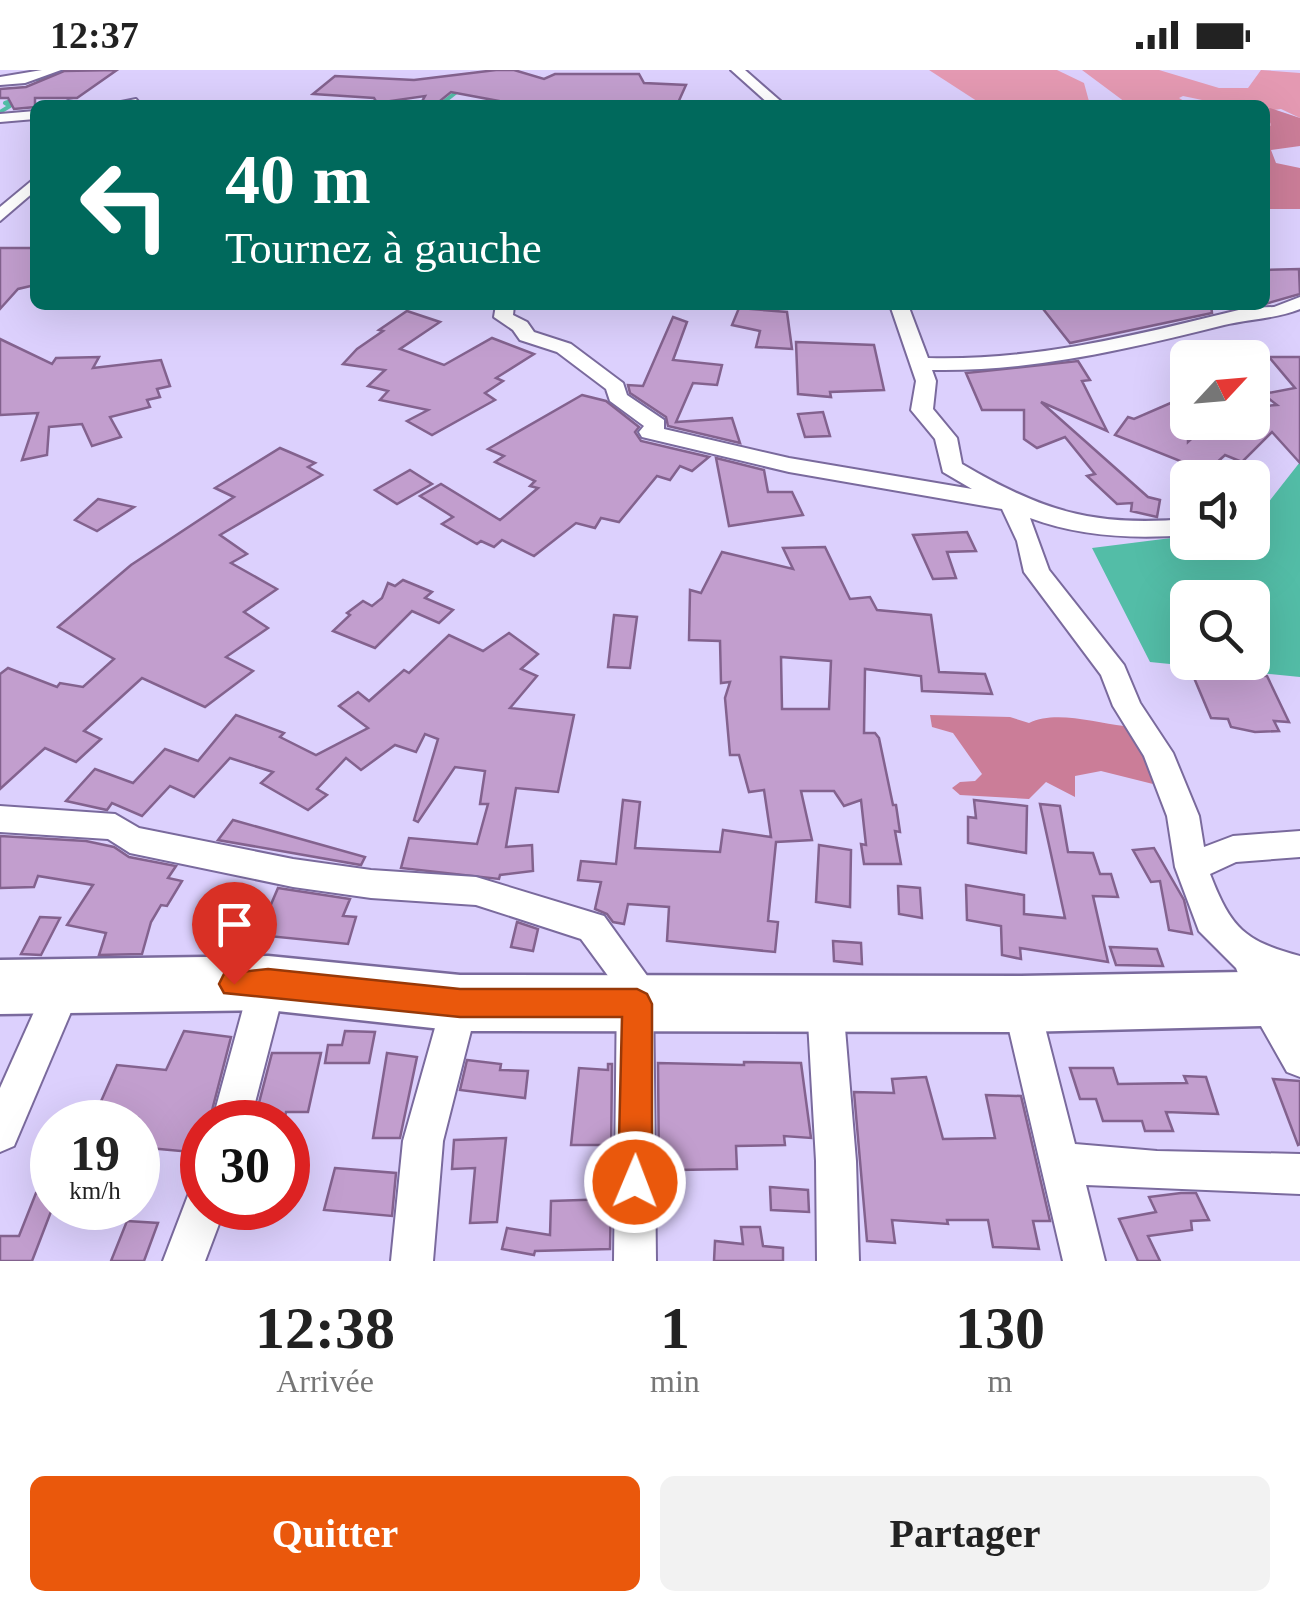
<!DOCTYPE html>
<html lang="fr">
<meta charset="utf-8">
<style>
body{margin:0;font-family:Georgia,serif;background:#f2f2f2;color:#222;height:100vh;display:flex;flex-direction:column;font-size:38px;white-space:nowrap}
*{box-sizing:border-box;margin:0}
p{font-size:32px;color:#767676}
.icon{flex:none;width:55px;height:55px;fill:none;stroke:currentColor;stroke-width:2;stroke-linecap:round;stroke-linejoin:round}
.map{position:relative;height:1191px;overflow:hidden}
.panel{display:flex;flex-direction:column;background:#fff;flex:1}
.panel>*{flex:none}
.hud{position:absolute;left:30px;top:30px;width:1240px;height:210px;border-radius:15px;box-shadow:0 10px 40px #0002;background:#00695c;color:#fff;overflow:hidden}
.needle{width:65px;rotate:64deg}
.tools{position:absolute;left:1170px;top:270px;display:grid;gap:20px}
.tools a{display:grid;place-items:center;width:100px;height:100px;border-radius:15px;background:#fff;box-shadow:0 10px 40px #0002;font-size:50px}
.speed{position:absolute;left:30px;top:1030px;display:flex;gap:20px;font-size:50px;font-weight:700;text-align:center}
.speed>*{display:grid;place-content:center;width:130px;height:130px;border-radius:50%;background:#fff;box-shadow:0 10px 40px #0002;line-height:1}
.speed small{font-size:25px;font-weight:400}
.speed .limit{border:15px solid #d22;background:#fff;color:#111}
.pin{position:absolute;display:grid;place-items:center;width:85px;height:85px;color:#fff;margin:-102px -42px;border-radius:50% 50% 50% 0;rotate:-45deg;box-shadow:0 0 10px #0007}
.pin .icon{rotate:45deg}
.me{position:absolute;width:110px;margin:-55px;rotate:1deg;stroke-linejoin:round;filter:drop-shadow(0 0 8px #0008)}
.turn{display:flex;align-items:center;gap:35px;height:210px;padding:0 30px;font-size:45px}
.turn .icon{width:130px;height:130px;stroke-width:2.5}
.turn b{display:block;font-size:70px;line-height:85px}
.eta{display:flex;justify-content:space-evenly;align-items:center;height:170px;text-align:center}
.eta b{font-size:60px;font-weight:700;line-height:70px}
.action{display:flex;gap:20px;margin-top:auto;padding:20px 30px}
.action a{flex:1;height:115px;border-radius:15px;background:#ea580c;color:#fff;font-size:40px;font-weight:700;line-height:115px;text-align:center}
.action a+a{background:#f2f2f2;color:#222}
.status{display:flex;justify-content:space-between;align-items:center;height:70px;padding:0 50px;background:#fff;direction:ltr}
.status svg{height:28px;fill:currentColor}
.map>svg:first-child{display:block}
.green{fill:#e499b2}
.forest{fill:#cb7d98}
.water{fill:#53bda7;fill-rule:evenodd}
.lines{fill:none;stroke-linecap:round;stroke-linejoin:round}
.stream{stroke:#53bda7;stroke-width:4}
.building{fill:#c29ece;stroke:#83628e;stroke-width:2.5;fill-rule:evenodd}
.minor-casing{stroke:#7a6a9d;stroke-width:4}
.trunk-casing{stroke:#7a6a9d;stroke-width:5}
.minor{fill:#fff;fill-rule:evenodd}
.trunk{fill:#fff;fill-rule:evenodd}
.route{fill:#ea580c;stroke:#983908;stroke-width:2.5}
</style>
<div class="status"><b>12:37</b><svg viewBox="0 0 49 12"><path d="M0 12V9h3v3zM5 12V6h3v6zM10 12V3h3v9zM15 12V0h3v12zM26 1h20v11H26zM47 4h2v5h-2z"/></svg></div>
<div class="map">
<svg width="1300" height="1191" viewBox="0 0 1300 1191">
<rect width="100%" height="100%" fill="#dcd0fd"/>
<g class="green">
<path d="M929,0H1057L1084,13L1090,35H983Z"/>
<path d="M1082,0H1159L1219,18H1248L1261,0L1300,3V48L1281,39L1265,41L1271,55L1265,62V35H1226L1183,26L1179,28L1191,35H1129Z"/>
</g>
<g class="forest">
<path d="M1270,38L1300,48V76L1271,80L1276,93L1300,98V139H1265V62L1271,55L1265,40Z"/>
<path d="M930,645L1010,647L1029,653C1056,640 1095,653 1124,656L1149,687L1153,714L1101,701L1075,706V727L1046,712L1029,729L960,725L952,718L960,712L975,711L982,704L953,663L932,657Z"/>
</g>
<path class="water" d="M1300,392V607L1150,592L1092,478L1187,466L1188,472H1252L1253,452ZM1188,528H1252V592H1188Z"/>
<g class="lines">
<g class="stream">
<path d="M49,12L38,10L64,0"/>
<path d="M440,35L459,20"/>
<path d="M0,49L9,47L0,42L10,36L5,33L17,29"/>
</g>
</g>
<g class="building">
<path d="M117,0L77,28H35V37L14,39L8,28H0V19L26,17L64,1Z"/>
<path d="M496,0H514L544,9L555,4H639L644,13L686,15L677,35H520L451,22L435,35H420L425,26L377,33L374,28L313,24L335,6L414,10Z"/>
<path d="M0,178H35V215L18,219L0,239Z"/>
<path d="M1299,199L1300,224L1265,234V200Z"/>
<path d="M1040,235H1211L1212,243L1070,273Z"/>
<path d="M739,238L787,242L792,279L756,277L760,261L732,255Z"/>
<path d="M407,241L440,252L400,279L444,295L492,268L534,284L496,308L503,311L485,323L495,330L432,365L407,351L428,340L380,330L388,321L368,316L385,300L343,294L357,279L383,261L379,260Z"/>
<path d="M673,247L687,252L673,290L722,295L717,315L693,313L676,352L732,348L740,373L668,356L666,347L630,323L628,315L643,316Z"/>
<path d="M0,269L52,294L56,288L99,287L93,298L161,290L170,316L157,319L160,327L147,330L150,337L110,347L121,367L92,376L82,354L49,357L47,385L22,390L38,343L0,345Z"/>
<path d="M796,272L874,275L884,320L830,322L831,327L798,324Z"/>
<path d="M1269,287H1300V393L1272,362L1242,392L1225,385L1213,396L1204,393L1200,399L1115,365L1128,347L1134,349L1173,332L1188,341V372L1210,352H1252V337L1277,335L1263,324L1295,318Z"/>
<path d="M1078,291L1090,310L1082,311L1107,361L1041,332L1148,427L1160,430L1157,447L1131,441L1132,433L1117,434L1087,406L1095,404L1065,367L1037,378L1024,369V340H982L966,303Z"/>
<path d="M582,325L606,331L639,357L635,362L641,371L709,387L692,401L680,396L670,410L657,406L619,452L601,448L595,458L576,453L534,486L502,470L494,477L481,471L477,474L442,454L453,447L420,426L441,414L500,450L538,418L530,416L535,411L495,392L504,386L488,379Z"/>
<path d="M823,342L830,366L805,367L798,344Z"/>
<path d="M280,378L315,393L308,397L322,405L220,465L247,484L231,493L277,519L244,542L268,558L226,587L253,601L205,637L142,608L84,661L101,669L76,692L45,678L0,719V604L8,598L57,617L60,613L83,617L114,589L58,557L131,495L234,427L215,418Z"/>
<path d="M716,388L764,400L768,422H792L803,445L729,456Z"/>
<path d="M410,400L432,414L397,434L375,420Z"/>
<path d="M98,429L134,437L97,461L75,450Z"/>
<path d="M967,462L976,481L947,482L956,508L933,509L913,465Z"/>
<path d="M825,477L850,529L870,527L877,540L931,545L939,602L985,604L992,624L922,621L921,606L865,599L864,663H875L879,668L893,735H896L900,762L895,761L901,794H864L861,774L866,775L861,730L844,736L834,721H801L812,770L776,772L768,851L778,852L775,882L667,871L669,837L628,834L624,854L613,852L607,844L595,839L601,812L578,810L581,791L616,794L623,730L640,732L635,778L720,782L723,760L771,767L764,720L749,722L739,685H730L725,628L730,612L721,613L720,571L689,570L690,520L701,523L722,482L793,499L783,478ZM781,587L831,591L829,639H782Z"/>
<path d="M403,510L432,522L425,528L453,540L439,553L412,541L375,578L333,561L350,545L347,543L363,531L372,536L382,528L388,513L395,516Z"/>
<path d="M614,545L637,547L630,598L608,597Z"/>
<path d="M509,563L538,584L521,599L537,606L510,638L574,645L558,722L516,718L506,777L532,775L533,801L500,805L499,809L401,798L409,768L477,774L488,734H480L485,701L455,697L418,752L414,750L438,669L425,664L416,682L395,675L361,700L346,688L317,719L327,725L308,740L261,713L273,702L230,688L194,727L170,716L142,746L112,733L107,740L66,731L95,699L133,713L165,679L198,691L236,645L284,663L280,667L316,685L368,658L339,636L358,622L369,631L404,600L409,603L449,565L483,581Z"/>
<path d="M1192,603L1267,606L1289,652L1274,651L1279,661L1255,662L1231,657L1228,649L1211,648Z"/>
<path d="M974,730L1027,736L1026,783L968,773V747L976,748Z"/>
<path d="M1040,734L1060,736L1068,782L1093,783L1100,804H1111L1118,827L1093,826L1108,892L1020,878L1021,889L1002,885L1001,856L967,850L966,815L1024,825V844L1065,848Z"/>
<path d="M233,750L365,787L361,795L218,770Z"/>
<path d="M0,766L86,771L114,777L129,787L176,796L168,808L182,811L167,836L161,835L151,852L142,884L99,885L106,863L67,855L93,815L38,806L34,817L0,818Z"/>
<path d="M819,775L851,780L850,837L816,832Z"/>
<path d="M1154,778L1184,830L1192,864L1169,860L1160,811L1151,812L1133,780Z"/>
<path d="M898,816L920,818L922,848L899,844Z"/>
<path d="M278,818L350,829L343,846L356,847L348,874L258,865Z"/>
<path d="M40,847L60,848L41,885L21,884Z"/>
<path d="M517,852L538,859L533,881L511,877Z"/>
<path d="M833,871L861,873L862,894L834,891Z"/>
<path d="M1110,877L1157,879L1163,896L1116,895Z"/>
<path d="M184,961L231,967L209,1052H202V1083L138,1077V1048L95,1045L117,995L166,1000Z"/>
<path d="M345,961L375,962L369,993H325L328,975H342Z"/>
<path d="M272,983H321L308,1042H286L284,1052H254Z"/>
<path d="M387,983L417,987L400,1068H373Z"/>
<path d="M467,990L501,994L500,1000L528,1001L525,1028L460,1020Z"/>
<path d="M744,992L801,993L811,1068L784,1066L785,1075L736,1076L737,1099L676,1100L677,1109L659,1108L658,993L744,995Z"/>
<path d="M608,994H612L611,1089H602L603,1075H571L579,998L608,1000Z"/>
<path d="M1070,998H1113L1118,1014L1187,1013L1184,1006L1206,1007L1218,1044L1166,1042L1173,1061H1145L1142,1051H1103L1096,1029H1080Z"/>
<path d="M926,1007L943,1069L995,1068L986,1025L1021,1026L1050,1151H1033L1039,1179L993,1177L988,1150H947L948,1154L892,1150L895,1173L867,1171L854,1022L894,1023L892,1009Z"/>
<path d="M1273,1009L1300,1011V1074L1298,1075Z"/>
<path d="M506,1068L497,1152L470,1153L475,1098L452,1099L454,1070Z"/>
<path d="M335,1098L396,1103L392,1146L324,1140Z"/>
<path d="M770,1117L808,1120L809,1142L771,1140Z"/>
<path d="M36,1123L52,1124V1139L32,1191H0V1166H19Z"/>
<path d="M1181,1123H1196L1209,1150L1191,1151L1192,1160L1148,1166L1160,1191H1138L1119,1149L1156,1142L1149,1127Z"/>
<path d="M611,1129L610,1179L535,1181L534,1185L502,1179L507,1158L550,1165L551,1131Z"/>
<path d="M127,1151L158,1153L144,1191H111Z"/>
<path d="M741,1157H760L763,1176L783,1178V1191H714L715,1171L743,1174Z"/>
</g>
<g class="lines">
<defs>
<g id="minor">
<path d="M42,0H61L25,13L0,15V7Z"/>
<path d="M731,0H745L785,35H770Z"/>
<path d="M136,29L141,35H119L121,32Z"/>
<path d="M68,31L88,35H61Z"/>
<path d="M35,41V49L0,52V44Z"/>
<path d="M35,108V121L0,151V137Z"/>
<path d="M1300,227V239C1275,249 1250,249 1224,255C1128,279 1032,302 932,300L936,311L933,339L957,368L962,394C1042,441 1093,457 1188,449V465C1135,469 1080,467 1030,448L1049,500L1124,595L1140,633L1173,683L1199,746L1204,777L1233,766L1300,761V787L1236,792L1210,804C1231,858 1244,871 1300,886V918L1276,912L1300,954V1007L1287,1002L1253,942L1236,898L1199,861L1175,797L1167,746L1144,686L1113,636L1101,605L1024,502L1017,471L1002,439L789,402L642,367L639,362L644,356L610,331L606,319L557,282L520,270L513,260L494,247L496,235H514L513,245L527,252L534,262L571,274L623,313L627,325L664,350V359L789,388L972,419L943,402L935,369L911,340L916,311L890,235H908L928,288C1037,291 1141,264 1247,238L1274,237Z"/>
<path d="M0,736L115,744L139,758L293,789L371,800L476,807L604,846L653,914L656,1191H614L617,918L581,869L476,835L371,828L293,817L130,783L108,769L0,762Z"/>
<path d="M268,897L281,901L286,913L250,1052H212L250,913L255,901Z"/>
<path d="M64,899L77,904L82,916L14,1076L0,1082V1018L51,904Z"/>
<path d="M460,916L473,921L478,933L443,1071L433,1191H391L403,1071L442,933L447,921Z"/>
<path d="M825,917L838,922L843,934L856,1091L859,1191H817L816,1091L807,934L812,922Z"/>
<path d="M1021,917L1034,922L1039,934L1075,1074L1157,1081L1300,1084V1124L1086,1115L1105,1191H1063L1003,934L1008,922Z"/>
<path d="M202,1118V1138H225L205,1191H163L189,1123Z"/>
</g>
<path id="trunk" d="M268,886L460,905L1021,906L1300,901V955L1021,962L460,961L268,940L0,944V890Z"/>
</defs>
<use href="#minor" class="minor-casing"/>
<use href="#trunk" class="trunk-casing"/>
<use href="#minor" class="minor"/>
<use href="#trunk" class="trunk"/>
</g>
<path class="route" d="M268,899L460,919H637L647,924L652,934V1112L647,1124L635,1128L623,1124L618,1112L622,947H460L224,923L219,914L224,904Z"/>
</svg>
<div class="tools">
<a><svg class="needle" viewBox="-14 -14 28 28"><path d="M0-13l5 13h-10z" fill="#e53935"/><path d="M0 13l5-13h-10z" fill="#767676"/></svg></a>
<a><svg class="icon" aria-label="sound" viewBox="0 0 24 24"><path d="M4 9h4l5-4v14l-5-4H4zM17 9q2 3 0 6"/></svg></a>
<a><svg class="icon" aria-label="search" viewBox="0 0 24 24"><circle cx="10" cy="10" r="6"/><path d="M15 15l6 6"/></svg></a>
</div>
<div class="speed"><div>19<small>km/h</small></div><div class="limit">30</div></div>
<div class="pin" style="left:234px;top:914px;background:#d93025"><svg class="icon" aria-label="arrive" viewBox="0 0 24 24"><path d="M6 21V4h12l-3 4 3 4H6"/></svg></div>
<svg class="me" style="left:635px;top:1112px" viewBox="-20 -20 40 40"><circle r="17" fill="#ea580c" stroke="#fff" stroke-width="3"/><path d="M0-11L8 9 0 5-8 9z" fill="#fff"/></svg>
<div class="hud">
<div class="turn"><svg class="icon" aria-label="left" viewBox="0 0 24 24"><path d="M17 20v-9H6M10 6l-5 5 5 5"/></svg><div><b>40 m</b>Tournez à gauche</div></div>
</div>
</div>
<section class="panel">
<div class="eta">
<div><b>12:38</b><p>Arrivée</p></div>
<div><b>1</b><p>min</p></div>
<div><b>130</b><p>m</p></div>
</div>
<div class="action"><a>Quitter</a><a>Partager</a></div>
</section>
